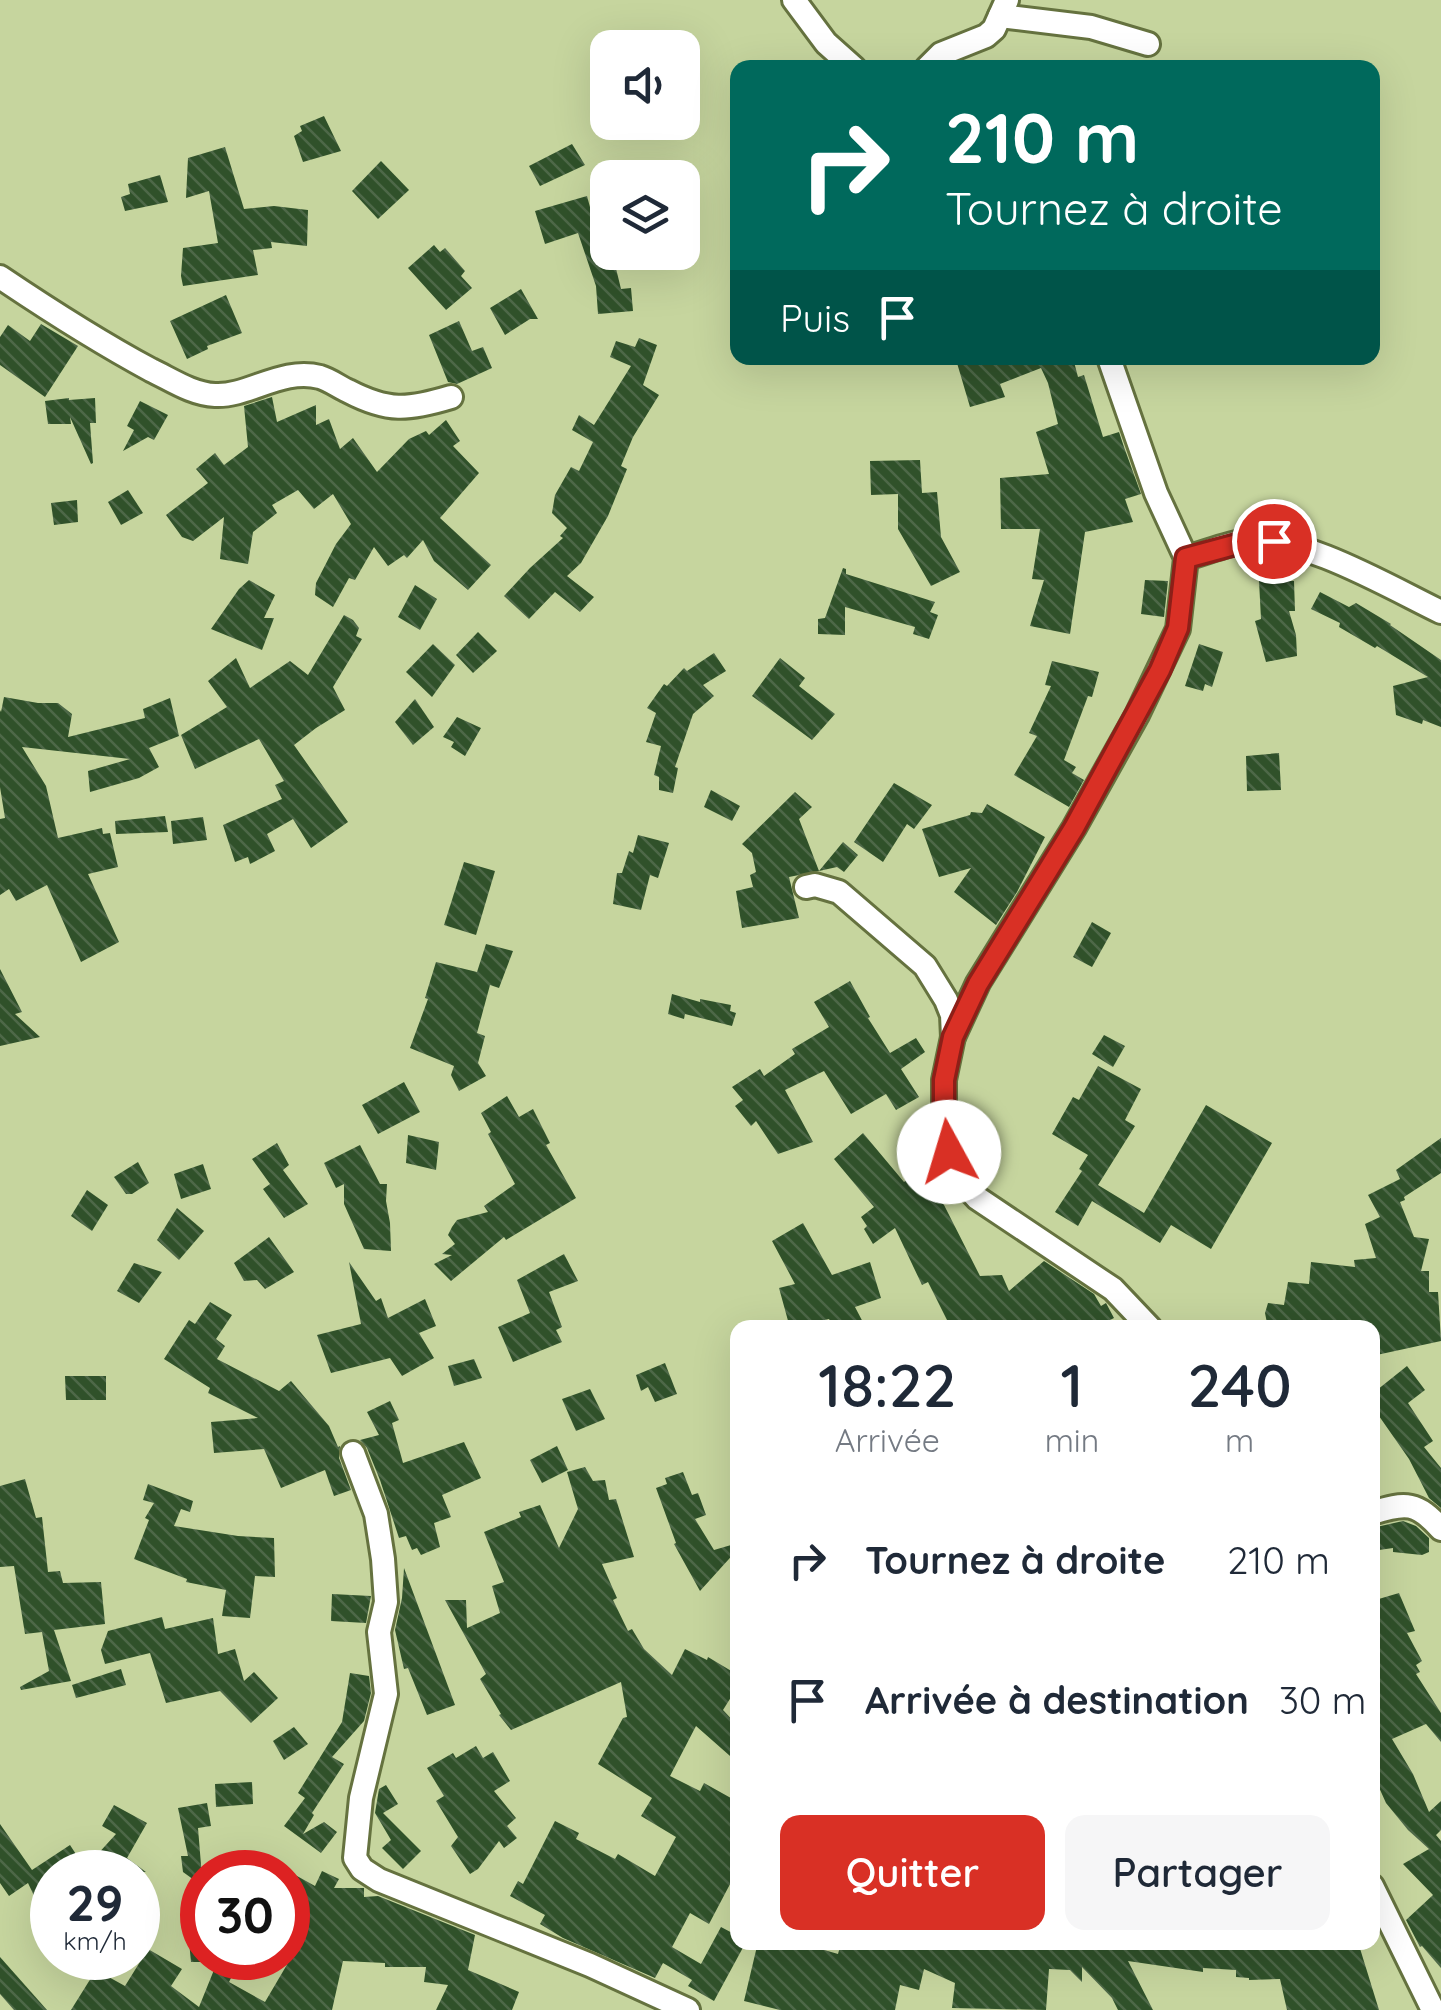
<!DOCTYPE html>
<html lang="fr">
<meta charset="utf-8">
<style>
body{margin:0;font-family:Quicksand,sans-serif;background:#f6f6f7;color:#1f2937;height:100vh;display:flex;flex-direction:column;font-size:38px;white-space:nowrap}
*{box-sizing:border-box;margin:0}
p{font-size:32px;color:#747a83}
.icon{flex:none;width:55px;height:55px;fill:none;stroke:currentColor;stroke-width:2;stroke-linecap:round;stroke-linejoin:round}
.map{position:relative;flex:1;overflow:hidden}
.side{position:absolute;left:730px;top:1320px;width:650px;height:630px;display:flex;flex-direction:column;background:#fff;border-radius:20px;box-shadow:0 10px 40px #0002}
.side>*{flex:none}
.guide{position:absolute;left:730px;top:60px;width:650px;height:305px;border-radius:20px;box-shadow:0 10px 40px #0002;background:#00695c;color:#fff;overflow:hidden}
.controls{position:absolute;left:590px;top:30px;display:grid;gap:20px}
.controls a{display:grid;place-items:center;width:110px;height:110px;border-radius:20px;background:#fff;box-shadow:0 10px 40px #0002;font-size:50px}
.speed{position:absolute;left:30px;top:1850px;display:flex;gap:20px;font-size:50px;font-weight:700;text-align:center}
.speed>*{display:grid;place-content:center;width:130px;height:130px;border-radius:50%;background:#fff;box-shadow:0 10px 40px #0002;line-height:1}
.speed small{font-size:25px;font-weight:400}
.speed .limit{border:15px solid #d22;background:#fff;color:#111}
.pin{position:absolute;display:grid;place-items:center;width:85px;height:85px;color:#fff;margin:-42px;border:5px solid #fff;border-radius:50%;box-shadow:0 2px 10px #0007}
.me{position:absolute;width:110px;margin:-55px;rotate:354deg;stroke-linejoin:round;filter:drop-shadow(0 0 8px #0008)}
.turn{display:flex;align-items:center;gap:35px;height:210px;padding:0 50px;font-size:45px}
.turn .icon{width:130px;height:130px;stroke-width:2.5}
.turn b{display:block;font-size:70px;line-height:85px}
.then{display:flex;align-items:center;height:95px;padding:0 50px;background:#0003;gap:20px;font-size:38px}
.eta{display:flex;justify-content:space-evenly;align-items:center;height:170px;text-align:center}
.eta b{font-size:60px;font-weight:600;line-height:70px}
.primary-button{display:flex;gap:20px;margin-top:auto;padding:20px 50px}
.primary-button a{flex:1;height:115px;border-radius:20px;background:#d93025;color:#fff;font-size:40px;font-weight:600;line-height:115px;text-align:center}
.primary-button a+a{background:#f6f6f7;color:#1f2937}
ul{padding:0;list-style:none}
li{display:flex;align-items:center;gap:30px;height:140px;padding:0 50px}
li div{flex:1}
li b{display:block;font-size:38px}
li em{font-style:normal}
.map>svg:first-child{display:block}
.building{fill:url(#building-back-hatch)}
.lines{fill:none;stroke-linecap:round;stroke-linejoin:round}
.minor-casing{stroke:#65723f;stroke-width:28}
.minor{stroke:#fff;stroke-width:22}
.route-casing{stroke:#8d1f18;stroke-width:25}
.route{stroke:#d93025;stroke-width:18}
</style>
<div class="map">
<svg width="1441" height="2010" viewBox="0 0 1441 2010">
<defs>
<pattern id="building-back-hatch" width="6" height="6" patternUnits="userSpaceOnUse" patternTransform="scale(2.5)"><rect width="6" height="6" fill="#30512a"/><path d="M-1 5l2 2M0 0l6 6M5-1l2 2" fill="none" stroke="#4e6848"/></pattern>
</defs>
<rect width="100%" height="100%" fill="#c6d59e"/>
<g class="building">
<path d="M324,116L341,151L303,162L294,136L302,131L300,126Z"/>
<path d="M572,144L585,165L540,186L529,166Z"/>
<path d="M225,147L244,209L274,206L308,210L307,246L271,242L272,248L253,250L258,275L183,286L181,276L183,248L218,243L209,191L186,198L188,158Z"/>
<path d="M381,161L409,190L378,219L352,191Z"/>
<path d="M160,175L168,202L125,211L121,197L130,194L128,184Z"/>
<path d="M587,196L597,233L608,231V252H612L621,289L631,288L633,311L598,314L596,286L578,233L545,244L535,211Z"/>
<path d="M434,245L440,252L445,248L465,271L461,276L472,288L446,310L408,268Z"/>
<path d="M521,289L538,319H530L505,335L490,308Z"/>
<path d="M226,295L242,333L207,346L208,349L187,359L170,321Z"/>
<path d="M459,321L472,351L483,347L492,368L457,384L448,382L429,335Z"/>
<path d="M41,324L78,346L45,397L0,365V337L8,325L30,341Z"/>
<path d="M639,338L657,345L643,385L659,395L633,437L621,466L627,469L608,516L581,563L567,576L594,597L580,612L555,592L529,619L504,596L530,568L563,538L560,536L567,528L552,513L555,495L571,467L579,471L593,442L572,430L579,415L594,425L631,366L610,357L616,341L635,347Z"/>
<path d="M973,358H1073L1078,377L1084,375L1103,437L1119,432L1124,447L1141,494L1125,499L1133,522L1085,532L1070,634L1030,626L1044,580L1032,579L1040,529H1001L1000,478L1049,474L1036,432L1058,424L1048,383L1041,368L1000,384L1005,397L970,407L957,363Z"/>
<path d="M272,397L277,422L316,405V425L329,419L340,449L353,438L377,472L409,439L426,431L429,435L446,420L460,441L453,446L479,473L440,518L491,565L468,590L434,561L423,540L407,558L404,555L388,566L374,547L355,580L349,578L333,607L315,595L316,583L336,544L351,524L333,494L314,509L298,490L272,505L277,513L253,532L248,564L220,559L224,517L193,541L182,537L166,515L208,483L196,469L215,453L224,465L248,447L244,406Z"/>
<path d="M69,398V400L95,398L96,423H90L93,463L91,464L70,417L71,424H48L45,401Z"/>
<path d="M140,401L168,415L154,440L148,437L123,451L134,430L127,426Z"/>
<path d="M920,460L922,493L937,492L941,537L960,572L931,586L898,529V494L871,495L870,461Z"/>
<path d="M128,490L143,513L121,525L108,502Z"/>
<path d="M77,500L78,522L54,525L51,503Z"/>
<path d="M843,568L846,569V574L935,602L930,612L938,615L929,639L913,634L915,627L845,607V635L818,634V619L825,618Z"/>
<path d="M249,580L275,595L264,618H274L262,650L211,629L239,589Z"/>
<path d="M1145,580L1168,581L1164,617L1141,614Z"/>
<path d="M1259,581H1294L1295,611H1289L1296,635L1297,656L1266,662L1255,621L1261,619Z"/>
<path d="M415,585L437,599L420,630L398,617Z"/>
<path d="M1320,592L1349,607L1356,603L1391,624L1390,625L1441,660V727L1423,720L1422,724L1396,715L1393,686L1428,677L1377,646L1375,648L1339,627L1340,623L1311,609Z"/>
<path d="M344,615L353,620L359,628L356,636L362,639L333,687L345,710L316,728L294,745L348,822L311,848L293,819L267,834L275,851L250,864L248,857L235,862L223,825L282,799L275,785L284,781L259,739L195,769L181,735L227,707L208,681L236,658L250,688L290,661L308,675Z"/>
<path d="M478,632L497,651L473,673L456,655Z"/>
<path d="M433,644L455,665L432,697L406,672Z"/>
<path d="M1199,644L1223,652L1212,687L1205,684L1203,691L1185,686Z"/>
<path d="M714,653L726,671L703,685L714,696L693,714L675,767L678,768L673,793L659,790V777L654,775L661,746L646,742L656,713L647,708L664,684L667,686L684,668L687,671Z"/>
<path d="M780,658L805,678L799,686L835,714L812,740L752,696Z"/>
<path d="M1052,661L1099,672L1092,697L1088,696L1064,760L1076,767L1072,773L1084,780L1069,807L1014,775L1037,736L1029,733L1051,686L1045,685Z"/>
<path d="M4,697L38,703H58L72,714L68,737L145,718L143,709L170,698L179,736L149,748L159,767L139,778L90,792L88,771L130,759L22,747L46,786L58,838L102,828L103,834L110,833L118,867L88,874L119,942L81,962L47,885L16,901L9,889L0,895V819L5,818L0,787V710L1,712Z"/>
<path d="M415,699L434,727L413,745L395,722Z"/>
<path d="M457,717L481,728L465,756L451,747L454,742L443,737Z"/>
<path d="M1279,753L1281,790L1247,791L1246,756Z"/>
<path d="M894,783L932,805L914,829L907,824L883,862L854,842Z"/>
<path d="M711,790L740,806L732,821L704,807Z"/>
<path d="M795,792L812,807L799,819L819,871L789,877L799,918L742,928L736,891L753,887L750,875L756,872L752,853L742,844Z"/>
<path d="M987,804L1045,837L1017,892L996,925L954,892L971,868L939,877L922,829L970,815L971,812L982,813Z"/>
<path d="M165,816L168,832L116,834L115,821Z"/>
<path d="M203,817L207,840L173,844L171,821Z"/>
<path d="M638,835L669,843L658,878L650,875L641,910L613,904L617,873H622L629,851L633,853Z"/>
<path d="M843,842L858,855L844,872L837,867L819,871Z"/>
<path d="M464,862L495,871L476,935L444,925Z"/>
<path d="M1092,922L1111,933L1092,967L1073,957Z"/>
<path d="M486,944L513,951L499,988L490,985L477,1033L485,1036L478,1063L486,1076L459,1091L451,1075L454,1066L410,1048L428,999L425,998L436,962L477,972Z"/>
<path d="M0,969L22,1012L15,1014L40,1037L0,1046Z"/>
<path d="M850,981L870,1017L868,1018L890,1053L916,1038L925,1052L901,1069L919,1097L896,1110L886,1094L851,1114L824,1071L785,1090L813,1142L778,1154L756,1121L751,1126L735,1106L743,1100L732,1087L760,1069L764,1076L795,1054L792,1049L829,1027L814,1002Z"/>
<path d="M672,994L700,1002V999L731,1005L730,1011L736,1013L732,1026L685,1014L684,1019L668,1014Z"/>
<path d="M1104,1035L1125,1046L1113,1067L1092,1054Z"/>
<path d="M1098,1066L1141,1089L1125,1120L1135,1126L1098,1185L1144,1213L1206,1105L1272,1143L1211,1249L1171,1225L1160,1243L1092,1201L1078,1226L1055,1212L1082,1171L1079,1169L1088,1155L1052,1134L1073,1097L1079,1100Z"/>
<path d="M404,1082L420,1112L378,1134L362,1105Z"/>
<path d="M507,1096L519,1117L533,1109L550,1143L546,1145L576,1198L506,1240L504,1237L451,1281L434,1264L452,1255L442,1254L455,1244L448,1235L452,1227L457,1220L488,1212L484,1206L515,1184L488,1134L491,1132L481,1113Z"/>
<path d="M863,1133L904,1182L908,1179L917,1190L928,1186L944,1205L980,1276L1002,1275L1009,1291L1044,1261L1094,1294L1101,1306L1106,1303L1114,1318L1094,1328H951L928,1282L922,1285L895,1228L873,1244L864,1229L867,1226L861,1217L874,1207L834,1159Z"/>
<path d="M408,1135L439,1142L436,1170L406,1163Z"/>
<path d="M1441,1138V1173L1404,1197L1405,1200L1400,1202L1414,1237L1429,1239L1421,1271H1429V1292H1438L1441,1341L1372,1356V1328H1268L1265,1313L1268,1303L1284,1305L1288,1282L1309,1284L1311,1262L1355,1267L1354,1260L1376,1258L1365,1224L1380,1217L1368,1195L1400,1179L1396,1170Z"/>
<path d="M277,1143L289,1165L283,1170L308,1204L284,1218L263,1189L270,1184L252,1159Z"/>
<path d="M360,1145L380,1184H387L386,1201L390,1223L391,1251L364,1249L344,1204V1184L336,1188L324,1163Z"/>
<path d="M138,1162L149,1183L132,1194H126L114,1177Z"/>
<path d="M203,1164L211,1189L181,1199L174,1174Z"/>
<path d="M87,1190L108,1205L92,1231L71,1216Z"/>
<path d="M177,1208L204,1231L179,1260L157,1240Z"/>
<path d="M803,1223L832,1275L870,1262L881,1298L855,1307L866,1328H834L829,1319L790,1328L779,1288L795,1284L772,1241Z"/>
<path d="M269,1237L294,1272L265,1289L257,1280L244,1281L234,1263Z"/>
<path d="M564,1254L578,1281L549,1292L562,1327L556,1330L562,1342L513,1362L498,1327L530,1313L517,1280Z"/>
<path d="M349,1262L376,1301L381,1298L388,1318L425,1299L436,1326L419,1333L434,1358L402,1376L390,1358L331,1373L317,1335L361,1324Z"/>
<path d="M134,1263L162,1272L139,1303L117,1291Z"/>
<path d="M210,1302L232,1315L216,1339L225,1346L217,1359L279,1391L291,1381L329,1426L338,1447L340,1446L339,1458L351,1490L334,1496L325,1470L281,1488L264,1449L214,1453L211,1422L258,1418L208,1393L210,1388L164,1359L189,1320L195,1324Z"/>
<path d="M474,1359L482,1378L454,1386L448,1366Z"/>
<path d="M665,1363L677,1394L655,1402L648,1387L641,1391L636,1375Z"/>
<path d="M1407,1366L1425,1390L1408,1403L1433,1441L1424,1447L1441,1468V1508L1429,1498L1409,1459L1379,1416L1372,1421V1394Z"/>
<path d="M65,1376H106V1400H66Z"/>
<path d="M590,1389L605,1419L576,1431L562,1399Z"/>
<path d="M390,1401L399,1420L392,1423L403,1463L464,1442L481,1478L442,1495L451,1517L434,1523L440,1547L421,1555L417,1548L412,1550L406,1536L399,1538L380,1480L367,1448L360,1440L379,1435L367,1412Z"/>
<path d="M557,1446L568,1470L542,1483L530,1460Z"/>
<path d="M585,1467L593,1481L605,1480L609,1500L616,1499L634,1557L602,1564L617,1598L613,1600L628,1631L632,1629L644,1649L672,1675L685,1649L707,1660L708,1657L738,1675V1686L723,1710L738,1726V1763L696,1726L670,1776L700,1791L704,1783L738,1802V1869L709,1924L690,1913L672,1947L701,1964L721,1927L738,1936V1942H746L714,2001L688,1986L692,1980L663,1963L655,1978L563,1938L540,1924L545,1915L510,1896L518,1881L523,1884L555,1821L579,1833L576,1839L615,1859L618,1854L655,1876L676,1837L641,1816L652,1798L598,1764L623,1718L627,1717L621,1682L511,1730L499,1715L501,1714L480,1679L486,1674L445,1600H466L467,1628L500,1613L492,1586L504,1582L484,1532L521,1517L519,1512L540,1505L559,1548L578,1509L567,1472Z"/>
<path d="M683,1472L692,1495L698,1493L706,1515L695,1519L714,1550L738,1543V1549L700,1591L674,1544L676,1543L656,1488L667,1484L665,1478Z"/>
<path d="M25,1479L36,1518L42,1517L48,1572L60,1571L63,1583L101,1582L105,1624L54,1630L71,1681L21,1690L20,1687L49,1671L42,1632L25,1634L14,1566L0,1567V1486Z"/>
<path d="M148,1484L193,1501L190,1512L181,1509L174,1526L238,1536L274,1538L275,1577L255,1576L250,1618L222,1616L226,1590L186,1582L187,1579L134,1559L149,1520L145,1518L154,1503L143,1500Z"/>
<path d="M1403,1521L1416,1526L1429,1538V1552L1422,1555L1393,1552V1548L1372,1551V1528Z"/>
<path d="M404,1568L455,1705L427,1715L408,1668L404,1669L395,1630L402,1598Z"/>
<path d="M1399,1593L1415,1631L1407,1633L1422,1661L1416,1665L1420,1672L1416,1674L1441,1713V1742L1426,1724L1392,1739L1413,1774L1429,1812L1441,1801V1830L1436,1835L1441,1841V1968L1422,1946L1420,1947L1406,1920L1433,1895L1403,1864L1429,1849L1408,1830L1386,1803L1377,1783L1372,1784V1601Z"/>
<path d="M332,1594L371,1596L366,1623L331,1621Z"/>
<path d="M162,1617L165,1629L213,1618L218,1654L235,1649L244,1681L254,1672L278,1698L251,1723L220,1691L166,1703L150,1653L105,1664L101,1650L108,1631Z"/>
<path d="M121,1669L126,1685L76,1698L72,1685Z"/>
<path d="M350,1673L369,1676L371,1693L364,1721L332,1757L344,1764L312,1813L314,1815L303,1834L324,1822L337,1832L321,1853L284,1826L305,1798L298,1793L342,1722Z"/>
<path d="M294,1727L308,1744L284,1760L273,1741Z"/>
<path d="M476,1746L483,1758L493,1752L510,1781L494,1791L516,1818L507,1826L517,1838L504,1848L499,1841L478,1869L470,1874L451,1846L458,1837L436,1801L444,1796L427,1768L453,1753L456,1758Z"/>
<path d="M252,1782L253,1804L216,1807L215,1784Z"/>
<path d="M386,1785L398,1804L383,1813L421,1851L403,1869L382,1848L391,1840L375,1813L379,1789Z"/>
<path d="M207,1803L211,1826L198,1828L202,1877V1962H191L187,1921L201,1885L183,1872L181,1856H188L178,1808Z"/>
<path d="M114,1805L147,1823L127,1858L146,1872H52V1892L36,1900L28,1883L9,1896L0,1883V1824L32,1870L70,1845L85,1868L116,1834L102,1826Z"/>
<path d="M288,1871L315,1886L322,1871L339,1879L334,1888H364V1897L378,1896L475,1935L468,1970L519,1992L512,2010H436L448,1985L424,1982L426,1967H385V1963L343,1961L332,2010H71L96,1970L125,1986L148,1949L182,1969L171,1986L199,2007L216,1965L234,1972L229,1982L265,2002L295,1951L306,1906L288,1896Z"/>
<path d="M758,1942H797L838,1954L841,1943L859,1948L860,1942H1200L1237,1947V1942H1358L1379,2010H1287L1280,1979L1249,1980V1978L1236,1977V1970L1203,1968V1972L1128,1961L1153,2010H1118L1112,1998L1082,1967V1982L1070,1970L1049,1969L1046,2010L952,2008L955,1983L924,1969L919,1990L900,1985L895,2010H780L744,2001Z"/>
<path d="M0,1957L47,2010H14L0,1994Z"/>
</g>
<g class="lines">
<defs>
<g id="minor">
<path d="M794,0L826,43L854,68"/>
<path d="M1000,16L1091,27L1148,44"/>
<path d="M927,68L941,54L986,36L994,29L1007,0"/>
<path d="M0,277C49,310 99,342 151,370C172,380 192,394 215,395C248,397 282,367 320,377C330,380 339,387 348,391C388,412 408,410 451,397"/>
<path d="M1109,358L1156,493L1186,558L1178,629L1137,715L1074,828L978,983L953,1037L944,1080V1114L949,1151L965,1185L977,1198L1113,1289L1150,1328"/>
<path d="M1186,558C1205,553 1226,544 1246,541C1300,534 1391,588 1441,612"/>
<path d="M806,887L815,885L839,892L925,966L946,1000L952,1015L953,1037"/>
<path d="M353,1453L376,1514L383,1559L386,1602L379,1632L386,1694L361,1798L355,1858L362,1869L379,1880L590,1965L688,2010"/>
<path d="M1372,1513C1406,1502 1417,1502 1441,1529"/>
<path d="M1372,1886L1433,2010"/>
</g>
</defs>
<use href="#minor" class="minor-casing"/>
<use href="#minor" class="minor"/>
</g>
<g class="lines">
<defs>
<path id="route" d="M949,1152L944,1114V1080L953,1037L978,984L1074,828L1160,670L1178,628L1186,558L1245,542L1274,541"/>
</defs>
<use href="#route" class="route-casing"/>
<use href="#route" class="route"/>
</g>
</svg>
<div class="controls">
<a><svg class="icon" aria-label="sound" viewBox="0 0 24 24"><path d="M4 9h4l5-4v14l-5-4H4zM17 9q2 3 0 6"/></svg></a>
<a><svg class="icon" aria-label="layers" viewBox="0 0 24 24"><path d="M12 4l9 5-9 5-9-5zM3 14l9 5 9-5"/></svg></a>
</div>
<div class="speed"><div>29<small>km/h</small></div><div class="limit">30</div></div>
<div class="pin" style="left:1274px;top:541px;background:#d93025"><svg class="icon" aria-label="arrive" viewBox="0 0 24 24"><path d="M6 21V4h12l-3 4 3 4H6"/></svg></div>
<svg class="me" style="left:949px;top:1152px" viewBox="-20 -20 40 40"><circle r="19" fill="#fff"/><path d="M0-13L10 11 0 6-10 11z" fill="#d93025"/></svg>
<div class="guide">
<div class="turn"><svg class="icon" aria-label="right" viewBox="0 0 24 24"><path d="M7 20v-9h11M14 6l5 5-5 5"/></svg><div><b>210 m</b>Tournez à droite</div></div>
<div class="then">Puis<svg class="icon" aria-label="arrive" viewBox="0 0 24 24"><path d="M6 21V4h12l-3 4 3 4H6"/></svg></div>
</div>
<section class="side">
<div class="eta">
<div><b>18:22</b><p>Arrivée</p></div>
<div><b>1</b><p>min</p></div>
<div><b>240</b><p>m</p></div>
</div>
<ul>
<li><svg class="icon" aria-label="right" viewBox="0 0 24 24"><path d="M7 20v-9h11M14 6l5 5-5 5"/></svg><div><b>Tournez à droite</b></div><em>210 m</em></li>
<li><svg class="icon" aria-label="arrive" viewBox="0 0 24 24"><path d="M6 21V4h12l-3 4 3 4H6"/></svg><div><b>Arrivée à destination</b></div><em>30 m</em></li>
</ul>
<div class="primary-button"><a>Quitter</a><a>Partager</a></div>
</section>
</div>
